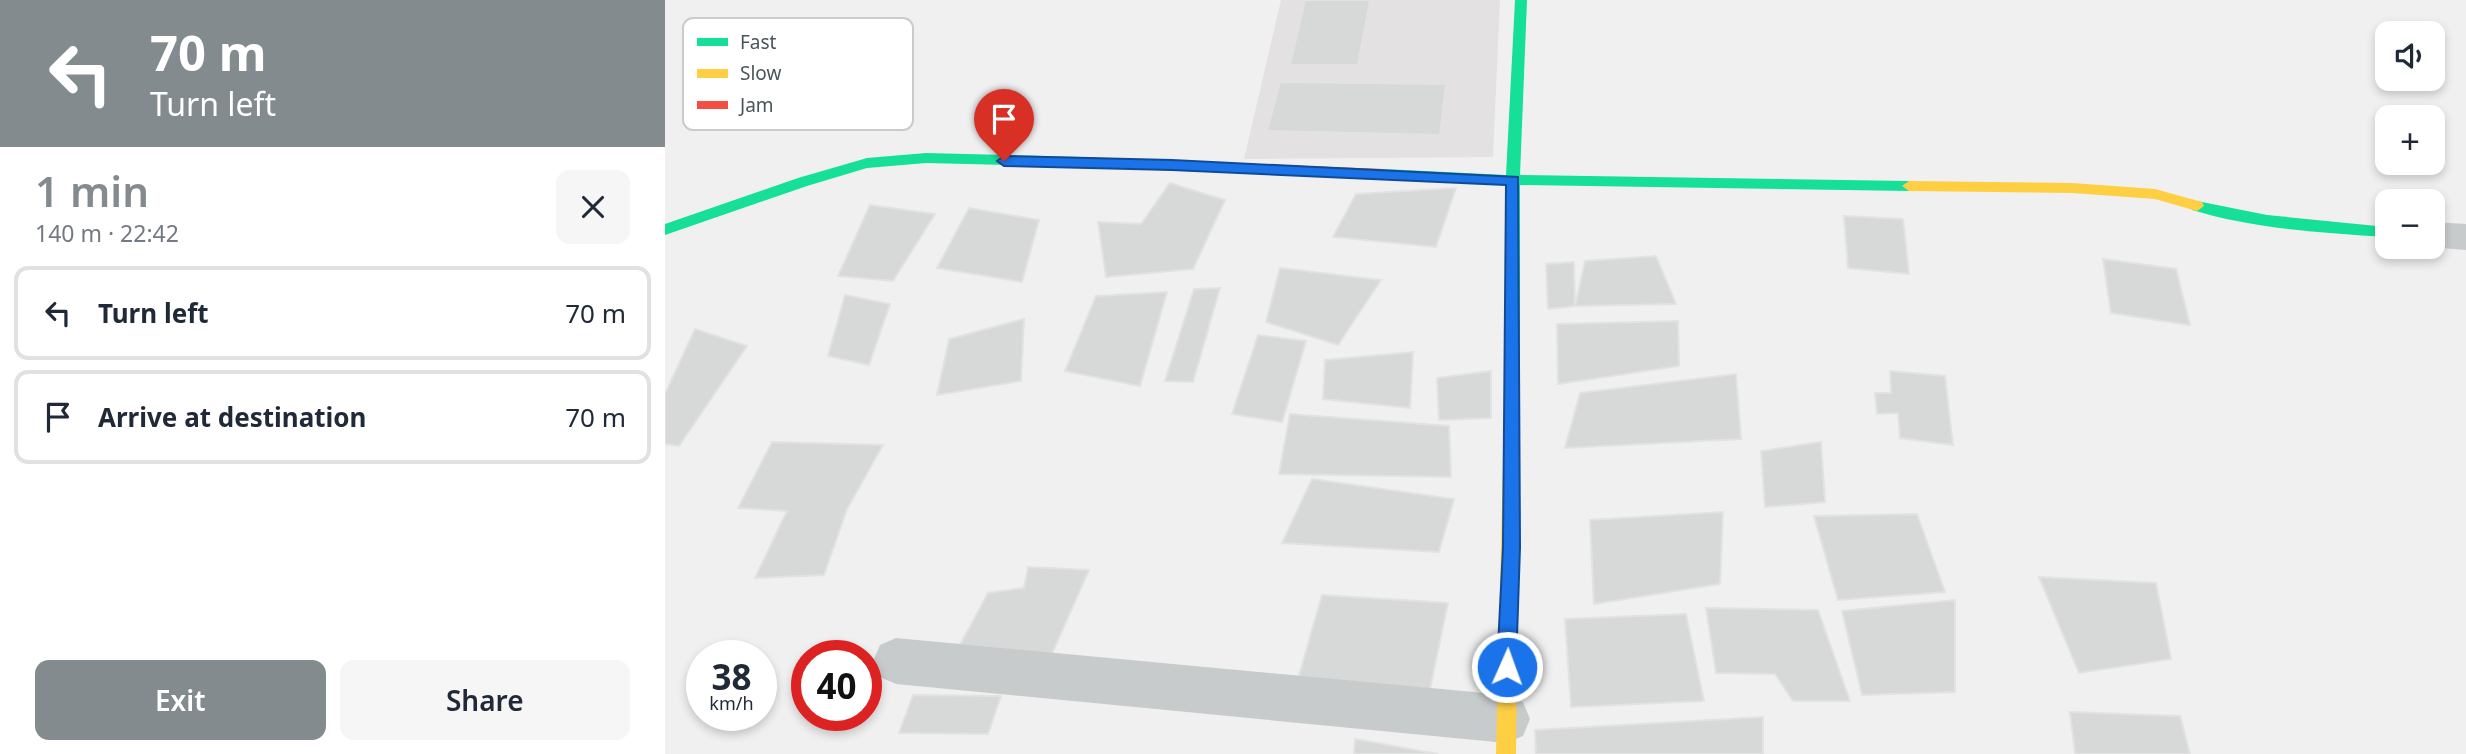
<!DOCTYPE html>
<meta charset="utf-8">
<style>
body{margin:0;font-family:"Noto Sans",sans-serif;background:#f6f6f7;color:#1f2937;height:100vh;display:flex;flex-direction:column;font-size:26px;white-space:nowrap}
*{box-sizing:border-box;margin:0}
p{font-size:23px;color:#747a83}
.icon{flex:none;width:38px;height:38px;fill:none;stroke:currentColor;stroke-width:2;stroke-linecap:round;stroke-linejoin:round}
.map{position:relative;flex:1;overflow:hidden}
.details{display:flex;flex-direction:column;background:#fff;width:665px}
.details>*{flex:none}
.hud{background:#848b8f;color:#fff;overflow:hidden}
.buttons{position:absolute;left:1710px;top:21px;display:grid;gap:14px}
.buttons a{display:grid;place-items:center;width:70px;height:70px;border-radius:14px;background:#fff;box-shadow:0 4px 10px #0003;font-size:35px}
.speed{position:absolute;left:21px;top:640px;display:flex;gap:14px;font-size:35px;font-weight:700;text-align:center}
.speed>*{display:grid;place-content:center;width:91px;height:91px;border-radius:50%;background:#fff;box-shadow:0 4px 10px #0003;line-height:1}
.speed small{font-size:18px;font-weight:400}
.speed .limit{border:10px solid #d22;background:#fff;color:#111}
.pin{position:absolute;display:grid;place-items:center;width:60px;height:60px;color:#fff;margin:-72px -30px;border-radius:50% 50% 50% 0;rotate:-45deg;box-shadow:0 0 7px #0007}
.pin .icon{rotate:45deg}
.me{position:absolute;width:77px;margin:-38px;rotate:2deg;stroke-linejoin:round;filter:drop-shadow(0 0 5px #0008)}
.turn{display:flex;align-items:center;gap:24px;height:147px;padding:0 35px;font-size:32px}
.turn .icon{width:91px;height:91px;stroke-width:2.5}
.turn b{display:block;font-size:49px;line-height:60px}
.round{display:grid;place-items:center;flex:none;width:74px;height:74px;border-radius:14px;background:#f6f6f7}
.headline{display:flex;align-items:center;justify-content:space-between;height:119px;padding:0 35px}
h1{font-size:42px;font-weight:600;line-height:52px;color:#848b8f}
.action{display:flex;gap:14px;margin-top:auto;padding:14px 35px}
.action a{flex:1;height:80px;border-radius:14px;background:#848b8f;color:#fff;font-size:28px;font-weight:600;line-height:80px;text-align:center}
.action a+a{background:#f6f6f7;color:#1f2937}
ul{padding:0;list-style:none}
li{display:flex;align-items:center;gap:21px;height:94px;margin:0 14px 10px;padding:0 21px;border:4px solid #e0e1e3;border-radius:14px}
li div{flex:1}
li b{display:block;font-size:26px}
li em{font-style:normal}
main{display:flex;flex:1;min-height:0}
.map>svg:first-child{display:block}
.education{fill:#e3e1e2}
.building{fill:#d7d8d8;stroke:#e2e2e3;stroke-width:2}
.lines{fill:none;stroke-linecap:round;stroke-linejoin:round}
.street{fill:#c8cbcc;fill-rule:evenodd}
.fast{fill:#16e098;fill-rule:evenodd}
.slow{fill:#ffcf43;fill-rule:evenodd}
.jam{fill:#f24e42;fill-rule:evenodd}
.route{fill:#1a73e8;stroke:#114b97;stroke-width:2}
.key{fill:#fff;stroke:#c8ccce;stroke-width:2}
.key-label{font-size:19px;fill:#49555b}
</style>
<main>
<section class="details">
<div class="hud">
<div class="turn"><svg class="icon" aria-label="left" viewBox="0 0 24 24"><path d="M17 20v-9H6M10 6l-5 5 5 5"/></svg><div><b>70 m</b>Turn left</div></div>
</div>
<div class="headline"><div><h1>1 min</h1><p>140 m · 22:42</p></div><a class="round"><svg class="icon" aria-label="close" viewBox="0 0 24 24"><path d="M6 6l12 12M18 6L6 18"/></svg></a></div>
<ul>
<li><svg class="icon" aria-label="left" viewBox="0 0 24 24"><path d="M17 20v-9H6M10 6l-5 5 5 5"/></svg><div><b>Turn left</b></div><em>70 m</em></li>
<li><svg class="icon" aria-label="arrive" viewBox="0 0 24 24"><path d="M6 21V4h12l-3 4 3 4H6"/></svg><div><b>Arrive at destination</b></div><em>70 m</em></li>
</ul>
<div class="action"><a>Exit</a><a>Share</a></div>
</section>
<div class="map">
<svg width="1801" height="754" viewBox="0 0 1801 754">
<rect width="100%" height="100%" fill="#f1f0f0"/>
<path class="education" d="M616,0H835L828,157L579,159Z"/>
<g class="building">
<path d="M640,0H705L693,65H625Z"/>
<path d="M615,82L781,84L775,135L602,131Z"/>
<path d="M505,183L560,200L528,269L441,277L433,222L476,224Z"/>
<path d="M791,188L771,247L668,237L691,194Z"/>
<path d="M205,205L270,214L228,281L173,276Z"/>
<path d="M304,208L374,220L357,282L272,268Z"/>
<path d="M1179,216L1238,219L1244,274L1183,268Z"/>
<path d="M991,256L1011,304L910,306L920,261Z"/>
<path d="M1438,259L1511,269L1525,325L1446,313Z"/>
<path d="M909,262L910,306L883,309L881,264Z"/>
<path d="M615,268L716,280L673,345L601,322Z"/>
<path d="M555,288L528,382L500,381L529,289Z"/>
<path d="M502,292L475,386L400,371L431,296Z"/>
<path d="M180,295L225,304L204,365L163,356Z"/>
<path d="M359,319L356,381L272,395L284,339Z"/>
<path d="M1013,321L1014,366L893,384L892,324Z"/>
<path d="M30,329L82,346L14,446L0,444V394Z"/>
<path d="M593,335L641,341L617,422L567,414Z"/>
<path d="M748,352L745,408L658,399L660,360Z"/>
<path d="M826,371V418L774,420L772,378Z"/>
<path d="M1225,371L1280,376L1288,445L1235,438L1233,413L1212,414L1210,393H1226Z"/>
<path d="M1071,374L1076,439L900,448L915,393Z"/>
<path d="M625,414L784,426L786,477L614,474Z"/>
<path d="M107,442L218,445L182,509L159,575L90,578L122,511L73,508Z"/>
<path d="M1156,442L1160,502L1100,507L1096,451Z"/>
<path d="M647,479L789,499L774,552L617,543Z"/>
<path d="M1058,512L1055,584L929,604L925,520Z"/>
<path d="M1252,514L1280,592L1173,600L1149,516Z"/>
<path d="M363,567L424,570L387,654L295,645L323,593L359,588Z"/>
<path d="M1374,577L1491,583L1506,659L1414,673Z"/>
<path d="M657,595L783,603L764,694L631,686Z"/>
<path d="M1290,600V692L1197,695L1177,611Z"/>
<path d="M1041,608L1153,610L1185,701H1128L1110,674L1051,673Z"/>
<path d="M1021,614L1039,701L906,707L900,619Z"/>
<path d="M248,695L336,696L323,734L234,733Z"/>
<path d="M1405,712L1515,716L1525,754H1410Z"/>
<path d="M1098,717V754H871L870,730Z"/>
<path d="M690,739L773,754H689Z"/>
</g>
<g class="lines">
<g class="street">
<path d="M1768,222L1801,224V250L1763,247H1768Z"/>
<path d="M231,638L841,695L858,702L865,719L858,736L841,743L231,684L215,677L208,661L215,645Z"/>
</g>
<g class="fast">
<path d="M850,0H862L855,175L1244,181L1251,186L1244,191L855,185V423L853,428L847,430L841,428L839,423L841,185L719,179L712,174L719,169L841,175Z"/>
<path d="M261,153L417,157L424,162L417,167L261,163L202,168L142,186L0,235V224L133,178L202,158Z"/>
<path d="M1532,201L1602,215L1722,227V237C1657,233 1590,229 1527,210L1525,206Z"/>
</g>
<g class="slow">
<path d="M1244,181L1407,183L1490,189L1537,202L1539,206L1532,211L1490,199L1407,193L1244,191L1237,186Z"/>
<path d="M847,416L853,418L855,423L851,754H831L839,423L841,418Z"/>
</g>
<path class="jam" d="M417,157L719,169L726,174L719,179L417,167L410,162Z"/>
</g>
<path class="route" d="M339,156L507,160L853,177L855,547L851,667L849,674L842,676L835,674L832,667L838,547L841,185L507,170L339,166L332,161Z"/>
<rect x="18" y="18" width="230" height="112" rx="10" class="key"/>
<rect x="32" y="38" width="31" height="8" fill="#16e098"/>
<rect x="32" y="69" width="31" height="9" fill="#ffcf43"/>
<rect x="32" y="101" width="31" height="8" fill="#f24e42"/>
<g class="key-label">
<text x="75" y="49">Fast</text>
<text x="75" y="80">Slow</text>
<text x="75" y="112">Jam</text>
</g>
</svg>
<div class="buttons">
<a><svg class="icon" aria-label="sound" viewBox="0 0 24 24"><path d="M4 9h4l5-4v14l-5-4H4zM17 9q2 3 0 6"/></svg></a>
<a>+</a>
<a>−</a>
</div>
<div class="speed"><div>38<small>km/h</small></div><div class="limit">40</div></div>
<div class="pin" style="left:339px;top:161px;background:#d93025"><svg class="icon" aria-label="arrive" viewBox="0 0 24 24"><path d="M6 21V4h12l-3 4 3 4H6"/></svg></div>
<svg class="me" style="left:842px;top:667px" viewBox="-20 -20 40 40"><circle r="17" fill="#1a73e8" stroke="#fff" stroke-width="3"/><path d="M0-11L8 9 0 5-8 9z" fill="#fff"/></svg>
</div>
</main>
